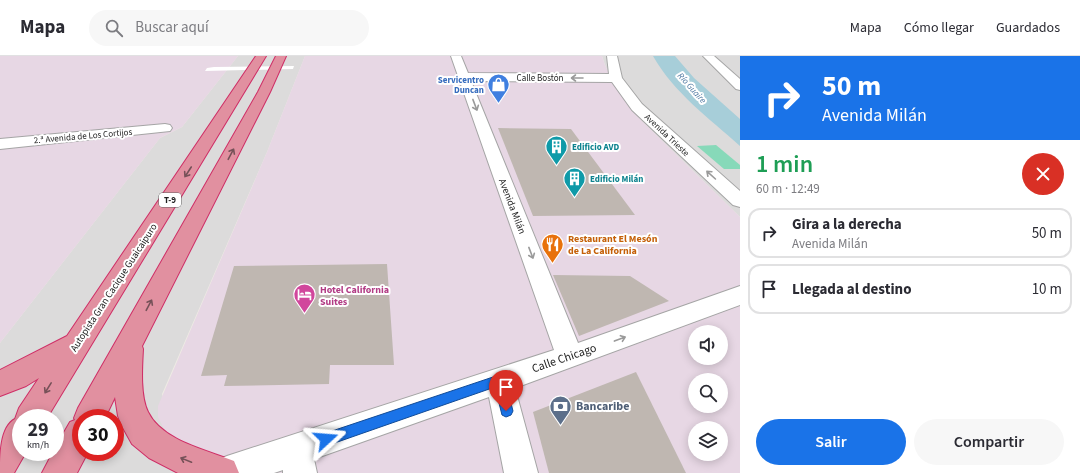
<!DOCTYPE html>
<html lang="es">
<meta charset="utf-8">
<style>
body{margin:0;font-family:"Source Sans 3",sans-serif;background:#f7f7f7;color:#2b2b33;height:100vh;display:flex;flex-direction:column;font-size:15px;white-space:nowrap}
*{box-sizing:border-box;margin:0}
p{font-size:13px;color:#7c7c81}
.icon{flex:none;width:22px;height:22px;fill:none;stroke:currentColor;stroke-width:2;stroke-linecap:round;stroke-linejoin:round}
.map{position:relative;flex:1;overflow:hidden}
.side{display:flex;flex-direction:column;background:#fff;width:340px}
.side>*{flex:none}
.hud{background:#1a73e8;color:#fff;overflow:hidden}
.controls{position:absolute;left:688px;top:269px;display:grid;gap:8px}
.controls a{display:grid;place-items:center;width:40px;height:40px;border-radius:50%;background:#fff;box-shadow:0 2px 10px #0003;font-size:20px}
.speed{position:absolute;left:12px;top:353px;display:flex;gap:8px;font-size:20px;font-weight:700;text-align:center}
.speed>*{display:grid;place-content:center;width:52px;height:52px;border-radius:50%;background:#fff;box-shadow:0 2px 10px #0003;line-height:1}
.speed small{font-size:10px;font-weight:400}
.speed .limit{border:6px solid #d22;background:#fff;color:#111}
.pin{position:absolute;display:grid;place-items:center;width:34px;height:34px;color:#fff;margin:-41px -17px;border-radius:50% 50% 50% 0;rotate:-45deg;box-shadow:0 0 4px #0007}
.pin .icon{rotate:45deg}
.me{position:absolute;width:44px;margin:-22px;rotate:71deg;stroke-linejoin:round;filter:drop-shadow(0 0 3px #0008)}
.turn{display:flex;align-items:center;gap:14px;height:84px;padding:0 16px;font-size:18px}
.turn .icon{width:52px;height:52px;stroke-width:2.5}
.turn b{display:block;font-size:28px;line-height:34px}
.round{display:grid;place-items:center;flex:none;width:42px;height:42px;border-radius:21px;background:#f7f7f7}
.overview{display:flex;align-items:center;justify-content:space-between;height:68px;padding:0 16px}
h1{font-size:24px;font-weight:600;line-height:30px;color:#1e9e55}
.button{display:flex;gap:8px;margin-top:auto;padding:8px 16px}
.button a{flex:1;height:46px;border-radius:24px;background:#1a73e8;color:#fff;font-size:16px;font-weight:600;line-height:46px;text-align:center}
.button a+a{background:#f7f7f7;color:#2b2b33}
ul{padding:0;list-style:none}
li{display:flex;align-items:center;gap:12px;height:50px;margin:0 8px 6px;padding:0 8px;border:2px solid #e1e1e2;border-radius:12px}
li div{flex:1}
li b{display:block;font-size:15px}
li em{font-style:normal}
header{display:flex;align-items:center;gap:24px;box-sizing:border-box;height:56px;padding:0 20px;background:#fff;border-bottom:1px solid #e1e1e2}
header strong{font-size:19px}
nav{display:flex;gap:22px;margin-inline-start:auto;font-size:14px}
.search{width:280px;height:36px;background:#f7f7f7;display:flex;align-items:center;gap:10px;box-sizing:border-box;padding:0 14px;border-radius:22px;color:#7c7c81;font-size:15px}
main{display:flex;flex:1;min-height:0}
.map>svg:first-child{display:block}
.residential{fill:#dcdbdb;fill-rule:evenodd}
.industrial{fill:#e7d7e4;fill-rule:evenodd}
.pitch{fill:#87d9b9}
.water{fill:#a7ced9}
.pier{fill:#fff}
.building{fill:#bfb7b1}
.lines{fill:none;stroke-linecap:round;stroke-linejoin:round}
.minor-casing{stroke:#a5a5a5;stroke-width:2}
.highway-casing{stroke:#cf2e66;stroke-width:2}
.minor{fill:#fff;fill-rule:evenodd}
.highway{fill:#e190a0;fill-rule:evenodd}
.oneway{stroke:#9a9a9a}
.oneway2{stroke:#765158}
.route{fill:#1a73e8;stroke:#114b97}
.labels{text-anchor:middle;stroke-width:4;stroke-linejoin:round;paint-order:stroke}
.far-street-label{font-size:9px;fill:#1e1e1e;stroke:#fff}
.far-shop-label{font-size:9px;font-weight:bold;fill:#366cbe;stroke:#fff;text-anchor:end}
.far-water-label{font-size:9px;font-style:italic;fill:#4d77a0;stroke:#fff}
.far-culture-label{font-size:9px;font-weight:bold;fill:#0d838f;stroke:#fff;text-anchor:start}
.shield{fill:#fff;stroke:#626262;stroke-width:1}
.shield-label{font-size:9px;font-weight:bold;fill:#1e1e1e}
.street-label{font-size:10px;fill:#1e1e1e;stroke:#fff}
.food-label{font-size:10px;font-weight:bold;fill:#c56008;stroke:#fff;text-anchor:start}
.hotel-label{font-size:10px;font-weight:bold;fill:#b23c85;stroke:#fff;text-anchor:start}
.near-street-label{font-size:12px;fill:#1e1e1e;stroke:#fff}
.near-service-label{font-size:12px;font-weight:bold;fill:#4e5e75;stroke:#fff;text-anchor:start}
</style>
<header>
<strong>Mapa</strong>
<div class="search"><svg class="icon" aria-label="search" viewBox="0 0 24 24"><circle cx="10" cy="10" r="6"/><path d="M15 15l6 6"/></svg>Buscar aquí</div>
<nav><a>Mapa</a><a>Cómo llegar</a><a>Guardados</a></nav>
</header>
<main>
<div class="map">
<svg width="740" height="417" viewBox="0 0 740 417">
<rect width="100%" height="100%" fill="#eeebe4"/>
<g class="residential">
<path d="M238,0H305L267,96L162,338L173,384L201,392L193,417H0V287L160,82L182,71ZM21,362H55V396H21ZM81,362H115V396H81Z"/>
<path d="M602,0H740V161L641,64L615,30L605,9Z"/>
</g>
<g class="industrial">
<path d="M0,0H238L182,71L160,82L0,287Z"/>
<path d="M305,0H602L605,9L615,30L641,64L740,161V417H193L201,392L173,384L166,377L158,361V350L267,96ZM695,276H721V302H695ZM695,324H721V350H695ZM695,372H721V398H695Z"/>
</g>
<path class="pitch" d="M716,89L740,109V113H724L697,90Z"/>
<path class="water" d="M653,0H675L694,22L740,63V90C709,62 674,37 653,0Z"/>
<path class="pier" d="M294,10L293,13L205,15L207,12L214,11Z"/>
<g class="building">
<path d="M498,72L571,73L635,159L533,160Z"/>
<path d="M387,208L394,309H330L329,328L224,330L227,319L201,320L234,210Z"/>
<path d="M553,219L630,220L669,245L579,280Z"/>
<path d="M636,316L686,417H549L533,356Z"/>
</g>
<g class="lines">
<defs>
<g id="minor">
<path d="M451,0H461L468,17L609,18L607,0H617L622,22L642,48L740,135V151L733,149L632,54L612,26L471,25L578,287L740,230V249L515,332L538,417H504L489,341L314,403L317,417H283V414L274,417H210L215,405L227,400L554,294Z"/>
<path d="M703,0H714L740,23V34L736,33Z"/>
<path d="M165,68L170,69L172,72L170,75L0,93V83Z"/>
</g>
<g id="highway">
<path d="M256,0H266L47,362H21V396H26L14,417H0C0,399 0,371 15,363L19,352L39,322L26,330L0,340V314L67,280Z"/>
<path d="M276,0H286L270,36L142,290L143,293C142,311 140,340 148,356C162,385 207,394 234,405L239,417H178L149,402L132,388L122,370L118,360L115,341L105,362H81V396H88L77,417H42L53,396H55V392L70,366L75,364L74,362L78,352L258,36Z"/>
</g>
</defs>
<use href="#minor" class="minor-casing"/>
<use href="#highway" class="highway-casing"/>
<use href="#minor" class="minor"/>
<use href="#highway" class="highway"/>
</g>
<defs><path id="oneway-shaft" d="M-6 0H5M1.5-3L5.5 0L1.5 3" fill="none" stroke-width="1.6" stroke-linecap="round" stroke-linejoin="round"/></defs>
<g class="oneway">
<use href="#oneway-shaft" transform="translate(577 22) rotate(-180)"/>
<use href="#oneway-shaft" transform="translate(475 49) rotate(69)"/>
<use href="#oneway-shaft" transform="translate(711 119) rotate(-138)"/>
<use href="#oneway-shaft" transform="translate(531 197) rotate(69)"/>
<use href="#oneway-shaft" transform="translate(620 283) rotate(-20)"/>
</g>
<g class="oneway2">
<use href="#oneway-shaft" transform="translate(231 98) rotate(-62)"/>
<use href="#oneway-shaft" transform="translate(188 116) rotate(123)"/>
<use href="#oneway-shaft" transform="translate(149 249) rotate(-62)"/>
<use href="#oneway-shaft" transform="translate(48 332) rotate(122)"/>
<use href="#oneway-shaft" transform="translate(186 404) rotate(-158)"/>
</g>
<path class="route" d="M499,319L503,321L505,324L513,355L511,359L506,361L502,359L495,331L326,390L321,388L319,383L321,379L326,377Z"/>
<defs>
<symbol id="shop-pin" viewBox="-11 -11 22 30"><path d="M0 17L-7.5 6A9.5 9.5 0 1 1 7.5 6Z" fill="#3f7fe0" stroke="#fff"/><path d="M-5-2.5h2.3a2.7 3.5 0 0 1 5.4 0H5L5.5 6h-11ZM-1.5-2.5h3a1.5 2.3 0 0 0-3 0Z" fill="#fff"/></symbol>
<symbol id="building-pin" viewBox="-11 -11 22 30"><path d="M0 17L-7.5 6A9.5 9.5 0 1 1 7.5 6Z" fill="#0f9aa8" stroke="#fff"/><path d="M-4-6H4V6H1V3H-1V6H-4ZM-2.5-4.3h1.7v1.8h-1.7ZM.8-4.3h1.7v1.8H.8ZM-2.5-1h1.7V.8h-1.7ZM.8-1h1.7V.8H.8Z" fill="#fff"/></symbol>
<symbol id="restaurant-pin" viewBox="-11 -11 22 30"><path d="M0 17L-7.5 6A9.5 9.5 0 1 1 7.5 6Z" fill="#e8710a" stroke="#fff"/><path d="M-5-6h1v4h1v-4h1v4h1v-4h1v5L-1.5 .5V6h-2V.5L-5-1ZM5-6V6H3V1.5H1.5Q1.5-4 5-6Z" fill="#fff"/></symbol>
<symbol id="hotel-pin" viewBox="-11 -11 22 30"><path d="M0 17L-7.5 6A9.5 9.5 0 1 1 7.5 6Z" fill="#d1479c" stroke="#fff"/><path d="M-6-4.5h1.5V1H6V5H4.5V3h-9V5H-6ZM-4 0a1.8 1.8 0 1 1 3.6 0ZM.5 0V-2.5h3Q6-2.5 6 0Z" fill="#fff"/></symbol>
<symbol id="bank-pin" viewBox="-11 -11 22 30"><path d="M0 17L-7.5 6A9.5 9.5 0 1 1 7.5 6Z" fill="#5c6f8a" stroke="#fff"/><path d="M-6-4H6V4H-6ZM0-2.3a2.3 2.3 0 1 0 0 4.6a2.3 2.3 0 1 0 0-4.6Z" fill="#fff"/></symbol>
</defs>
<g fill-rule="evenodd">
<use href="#shop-pin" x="486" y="16" width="25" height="34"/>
<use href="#building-pin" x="544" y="78" width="25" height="34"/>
<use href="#building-pin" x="562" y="110" width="25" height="34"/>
<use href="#restaurant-pin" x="540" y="176" width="25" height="34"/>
<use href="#hotel-pin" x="292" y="226" width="25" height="34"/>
<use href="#bank-pin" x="548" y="338" width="25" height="34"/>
</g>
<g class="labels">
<g class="far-street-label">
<text x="540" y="25">Calle Bostón</text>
<text transform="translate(667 79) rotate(43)" y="3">Avenida Trieste</text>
<text transform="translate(83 80) rotate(-5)" y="3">2.ª Avenida de Los Cortijos</text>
</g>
<g class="far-shop-label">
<text x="484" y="27">Servicentro<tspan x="484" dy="10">Duncan</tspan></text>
</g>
<g class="far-water-label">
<text transform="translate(692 32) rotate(48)" y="3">Río Guaire</text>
</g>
<g class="far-culture-label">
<text x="572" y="94">Edificio AVD</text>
<text x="590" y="126">Edificio Milán</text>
</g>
<rect class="shield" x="159" y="137" width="22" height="14" rx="3"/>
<g class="shield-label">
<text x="170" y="147">T-9</text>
</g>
<g class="street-label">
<text transform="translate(513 150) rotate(69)" y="4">Avenida Milán</text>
<text transform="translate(113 231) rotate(-57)" y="4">Autopista Gran Cacique Guaicaipuro</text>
</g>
<g class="food-label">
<text x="568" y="186">Restaurant El Mesón<tspan x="568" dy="12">de La California</tspan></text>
</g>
<g class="hotel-label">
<text x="320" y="237">Hotel California<tspan x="320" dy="12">Suites</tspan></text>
</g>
<g class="near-street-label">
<text transform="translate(564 302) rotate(-19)" y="4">Calle Chicago</text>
</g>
<g class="near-service-label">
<text x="576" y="354">Bancaribe</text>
</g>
</g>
</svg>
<div class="controls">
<a><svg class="icon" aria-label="sound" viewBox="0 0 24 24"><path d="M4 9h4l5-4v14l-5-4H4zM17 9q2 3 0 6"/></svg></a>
<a><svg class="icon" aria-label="search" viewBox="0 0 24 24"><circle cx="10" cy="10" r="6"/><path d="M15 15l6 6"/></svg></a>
<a><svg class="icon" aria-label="layers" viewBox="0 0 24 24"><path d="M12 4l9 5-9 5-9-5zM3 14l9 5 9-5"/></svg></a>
</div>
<div class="speed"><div>29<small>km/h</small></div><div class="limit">30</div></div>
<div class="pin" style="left:506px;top:355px;background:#d93025"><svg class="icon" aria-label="arrive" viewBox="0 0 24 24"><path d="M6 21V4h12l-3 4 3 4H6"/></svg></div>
<svg class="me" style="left:326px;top:383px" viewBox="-20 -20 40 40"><path d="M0-17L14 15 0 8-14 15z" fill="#1a73e8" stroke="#fff" stroke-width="4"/></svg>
</div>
<section class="side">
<div class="hud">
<div class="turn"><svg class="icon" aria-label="right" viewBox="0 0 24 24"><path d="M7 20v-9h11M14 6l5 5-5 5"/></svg><div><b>50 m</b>Avenida Milán</div></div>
</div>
<div class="overview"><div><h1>1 min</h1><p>60 m · 12:49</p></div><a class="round" style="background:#d93025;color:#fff"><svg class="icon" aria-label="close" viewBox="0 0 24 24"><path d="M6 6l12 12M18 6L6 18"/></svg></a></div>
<ul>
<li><svg class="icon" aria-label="right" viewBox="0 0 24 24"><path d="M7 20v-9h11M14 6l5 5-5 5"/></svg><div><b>Gira a la derecha</b><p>Avenida Milán</p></div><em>50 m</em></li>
<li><svg class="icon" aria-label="arrive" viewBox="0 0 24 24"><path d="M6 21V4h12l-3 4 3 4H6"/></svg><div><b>Llegada al destino</b></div><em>10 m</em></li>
</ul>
<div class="button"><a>Salir</a><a>Compartir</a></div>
</section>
</main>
